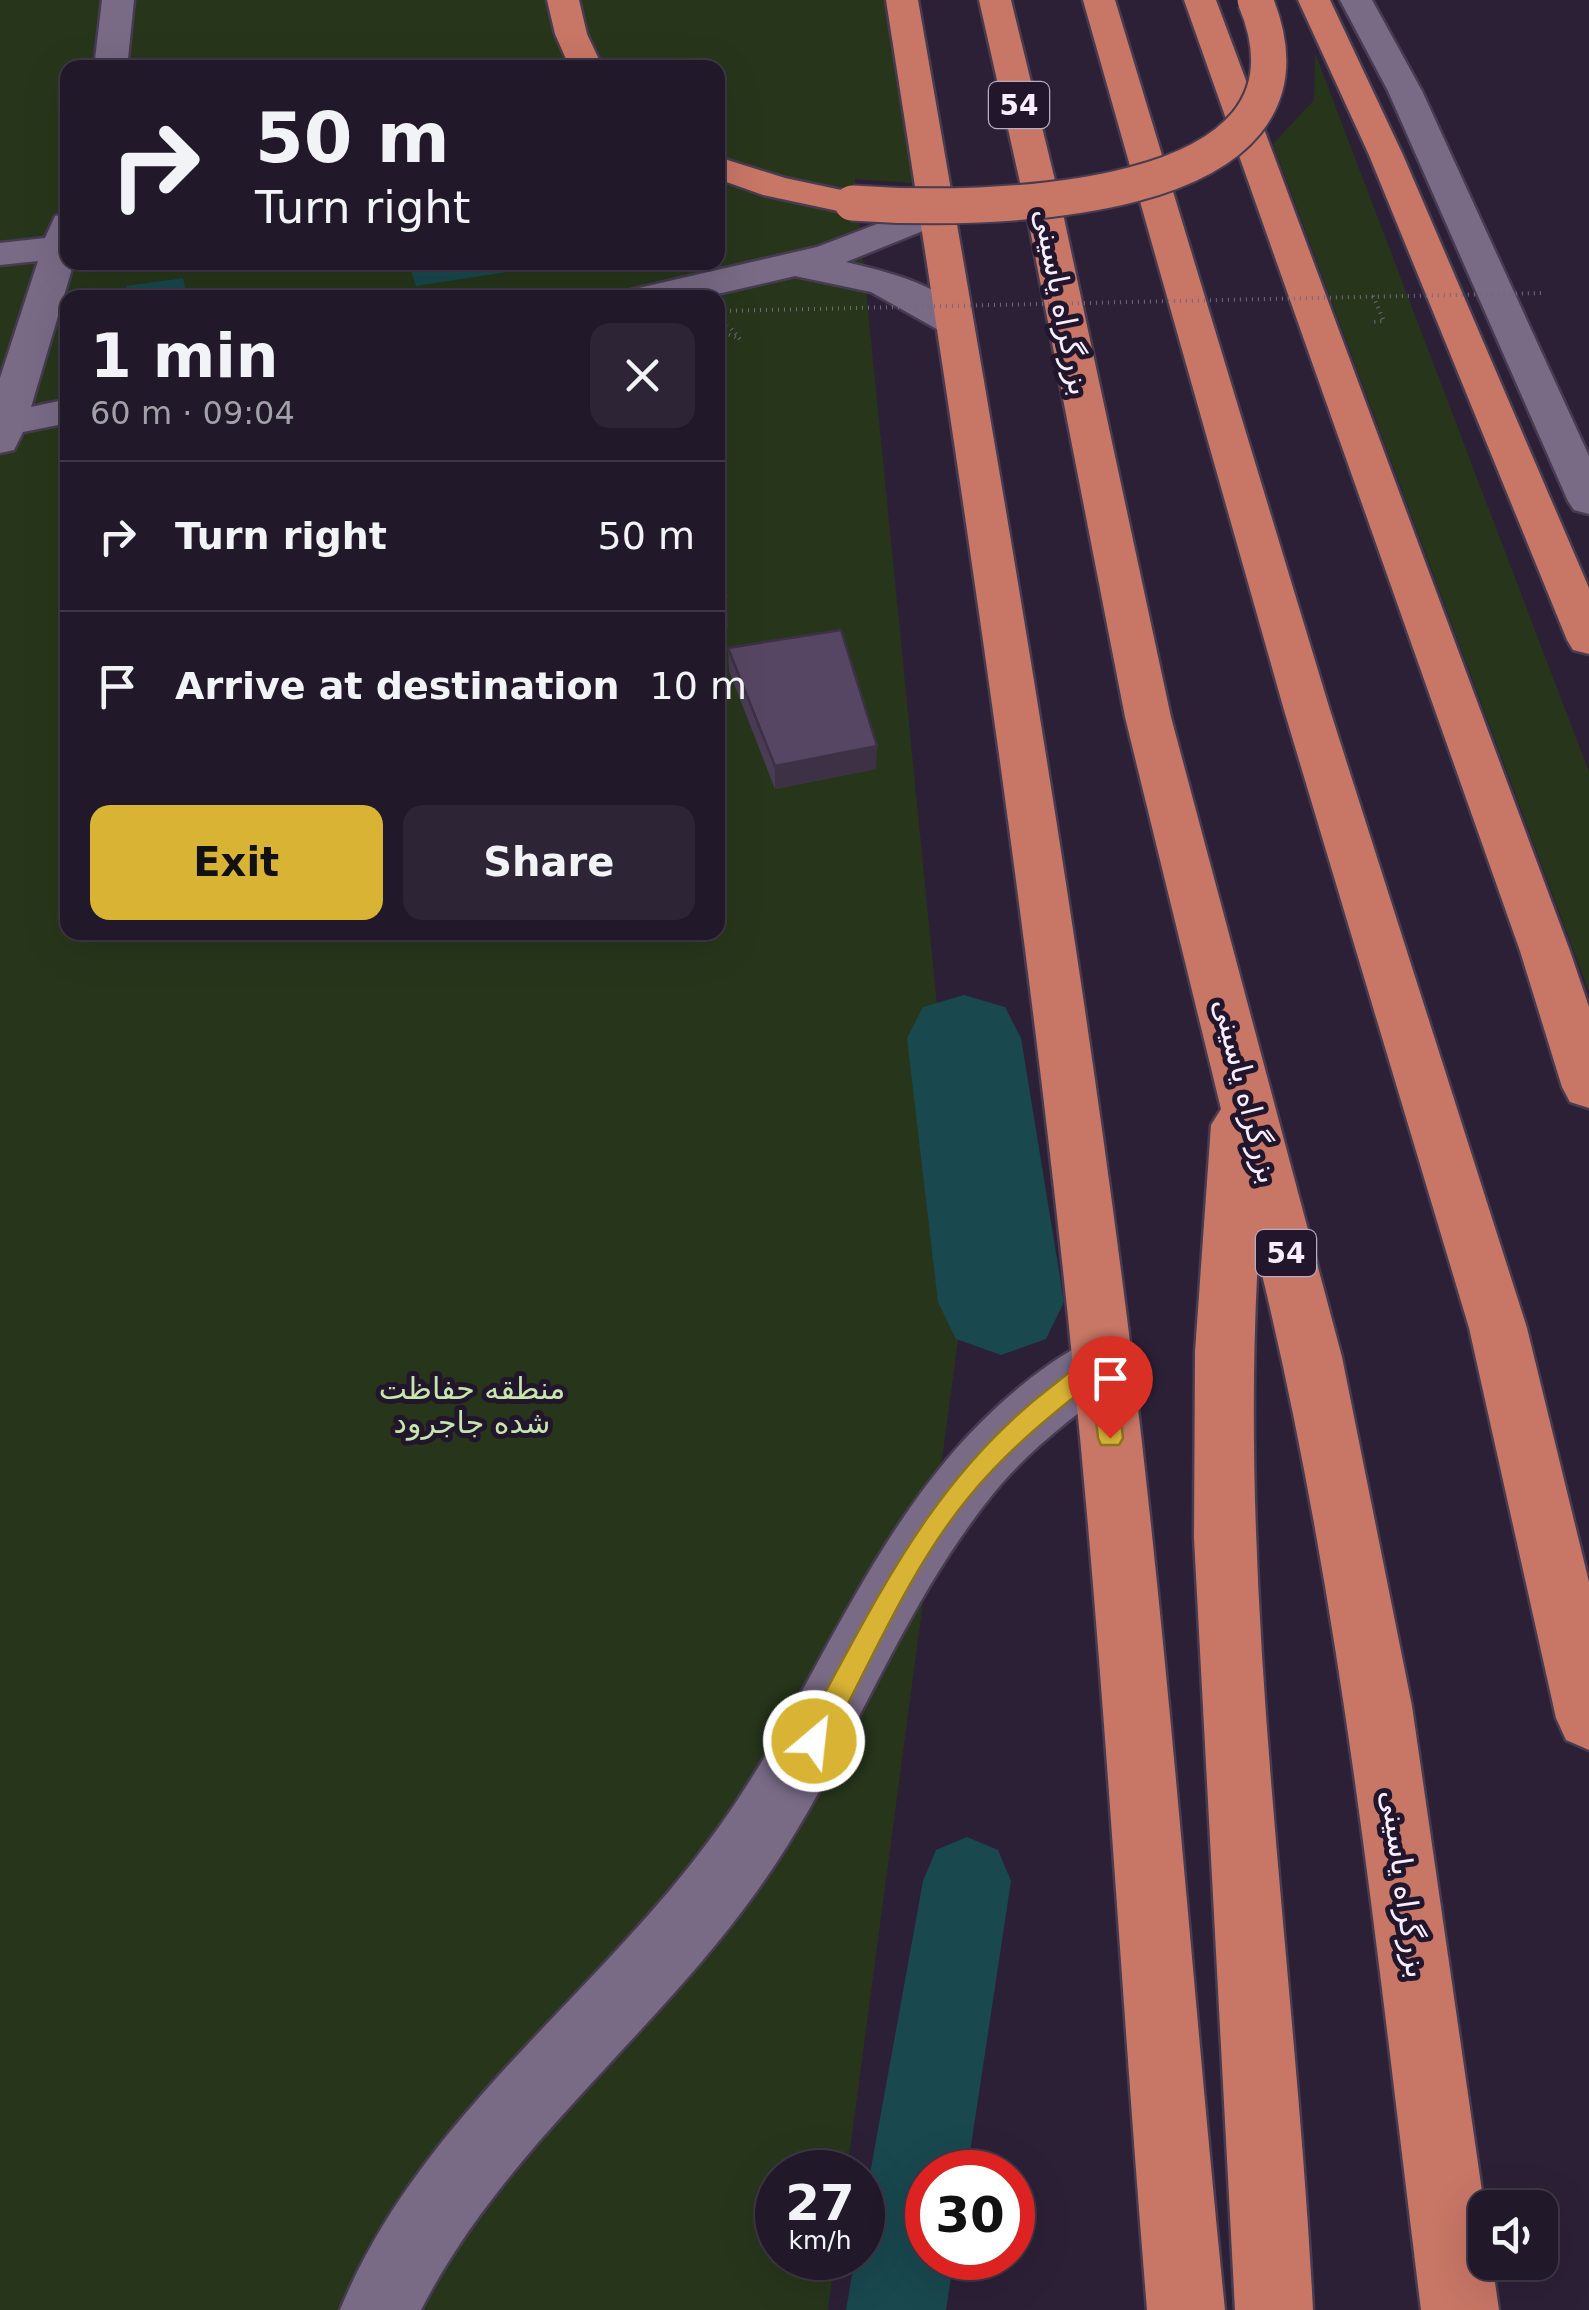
<!DOCTYPE html>
<meta charset="utf-8">
<style>
body{margin:0;font-family:"DejaVu Sans","Noto Naskh Arabic",sans-serif;background:#2d2535;color:#f1f3f6;height:100vh;display:flex;flex-direction:column;font-size:38px;white-space:nowrap}
*{box-sizing:border-box;margin:0}
p{font-size:32px;color:#a2a0a8}
.icon{flex:none;width:55px;height:55px;fill:none;stroke:currentColor;stroke-width:2;stroke-linecap:round;stroke-linejoin:round}
.map{position:relative;flex:1;overflow:hidden}
.side{position:absolute;left:60px;top:290px;width:665px;height:650px;display:flex;flex-direction:column;background:#211829;border-radius:20px;box-shadow:0 10px 40px #0002,0 0 0 2px #3e3746}
.side>*{flex:none}
.top-card{position:absolute;left:60px;top:60px;width:665px;height:210px;border-radius:20px;box-shadow:0 10px 40px #0002,0 0 0 2px #3e3746;background:#211829;color:#f1f3f6;overflow:hidden}
.buttons{position:absolute;left:1468px;top:2190px;display:grid;gap:20px}
.buttons a{display:grid;place-items:center;width:90px;height:90px;border-radius:20px;background:#211829;box-shadow:0 10px 40px #0002,0 0 0 2px #3e3746;font-size:50px}
.speed{position:absolute;left:755px;top:2150px;display:flex;gap:20px;font-size:50px;font-weight:700;text-align:center}
.speed>*{display:grid;place-content:center;width:130px;height:130px;border-radius:50%;background:#211829;box-shadow:0 10px 40px #0002,0 0 0 2px #3e3746;line-height:1}
.speed small{font-size:25px;font-weight:400}
.speed .limit{border:15px solid #d22;background:#fff;color:#111}
.pin{position:absolute;display:grid;place-items:center;width:85px;height:85px;color:#fff;margin:-102px -42px;border-radius:50% 50% 50% 0;rotate:-45deg;box-shadow:0 0 10px #0007}
.pin .icon{rotate:45deg}
.me{position:absolute;width:110px;margin:-55px;rotate:28deg;stroke-linejoin:round;filter:drop-shadow(0 0 8px #0008)}
.turn{display:flex;align-items:center;gap:35px;height:210px;padding:0 30px;font-size:45px}
.turn .icon{width:130px;height:130px;stroke-width:2.5}
.turn b{display:block;font-size:70px;line-height:85px}
.round{display:grid;place-items:center;flex:none;width:105px;height:105px;border-radius:20px;background:#2d2535}
.headline{display:flex;align-items:center;justify-content:space-between;height:170px;padding:0 30px}
h1{font-size:60px;font-weight:700;line-height:75px}
.button{display:flex;gap:20px;margin-top:auto;padding:20px 30px}
.button a{flex:1;height:115px;border-radius:20px;background:#d9b434;color:#111;font-size:40px;font-weight:700;line-height:115px;text-align:center}
.button a+a{background:#2d2535;color:#f1f3f6}
ul{padding:0;list-style:none}
li{display:flex;align-items:center;gap:30px;height:150px;padding:0 30px;border-top:2px solid #3e3746}
li div{flex:1}
li b{display:block;font-size:38px}
li em{font-style:normal}
.map>svg:first-child{display:block}
.green{fill:#27361b;fill-rule:evenodd}
.water{fill:#19484f}
.lines{fill:none;stroke-linecap:round;stroke-linejoin:round}
.canal{fill:#19484f;fill-rule:evenodd}
.river{fill:#19484f;fill-rule:evenodd}
.street-casing{stroke:#463b4f;stroke-width:5}
.highway-casing{stroke:#463b4f;stroke-width:5}
.path{stroke:#73697d;stroke-width:4;stroke-dasharray:1 5;stroke-linecap:butt}
.street{fill:#796b86;fill-rule:evenodd}
.highway{fill:#c87666;fill-rule:evenodd}
.highway-bridge-casing{stroke:#463b4f;stroke-width:39;stroke-linecap:butt}
.path-bridge{stroke:#73697d;stroke-width:4;stroke-dasharray:1 5;stroke-linecap:butt}
.highway-bridge{stroke:#c87666;stroke-width:35}
.wall{fill:#4b3c55}
.shaded-wall{fill:#3d3145}
.building{fill:#574663;stroke:#3d3145;stroke-width:2.5}
.route{fill:#d9b434;stroke:#8d7522;stroke-width:2.5}
.labels{text-anchor:middle;stroke-width:10;stroke-linejoin:round;paint-order:stroke}
.shield{fill:#22162c;stroke:#b6adbf;stroke-width:2.5}
.shield-label{font-size:28px;font-weight:bold;fill:#f6eefe}
.street-label{font-size:30px;fill:#f6eefe;stroke:#22162c}
.park-label{font-size:30px;fill:#c7e6ae;stroke:#22162c}
</style>
<div class="map">
<svg width="1589" height="2310" viewBox="0 0 1589 2310">
<rect width="100%" height="100%" fill="#2c2037"/>
<g class="green">
<path d="M0,0H886L913,183L855,179L965,1287L847,2172H778V2258H835L828,2310H0ZM68,68H718V262H68ZM68,298H718V932H68Z"/>
<path d="M1315,53L1589,772V992L1273,144L1314,100Z"/>
</g>
<g class="water">
<path d="M408,262H566V263L416,286Z"/>
<path d="M183,278L187,297H128L126,286Z"/>
</g>
<g class="lines">
<path class="canal" d="M967,1837L998,1850L1011,1881L967,2172H928V2258H954L946,2310H846L855,2258H862V2218L923,1881L936,1850Z"/>
<path class="river" d="M964,995L1005,1007L1021,1038L1064,1302L1046,1339L1001,1355L956,1339L938,1302L907,1038L923,1007Z"/>
<defs>
<g id="street">
<path d="M102,0H134L127,68H94Z"/>
<path d="M1340,0H1372L1422,91L1589,456V514L1574,510L1568,501L1388,91Z"/>
<path d="M937,201L950,204L955,212L950,220L846,262C888,272 948,286 974,324L968,332H942L871,292L795,276L700,298H625L630,290L817,247Z"/>
<path d="M68,213V262H74L31,407L68,399V423L23,432L14,450L0,453V378L38,261L0,265V243L45,238L55,216Z"/>
<path d="M1102,1336L1123,1343L1132,1361L1123,1379C1077,1414 1029,1449 993,1494C896,1614 847,1766 757,1891C652,2038 504,2148 421,2310H340C418,2120 588,2003 708,1842C799,1721 851,1573 949,1457C984,1415 1050,1354 1102,1336Z"/>
</g>
<g id="highway">
<path d="M547,0H579L587,34L603,68H570L555,34Z"/>
<path d="M886,0H918C997,454 1077,908 1133,1366C1171,1680 1193,1995 1225,2310H1147C1121,1996 1105,1680 1073,1366C1027,909 957,454 886,0Z"/>
<path d="M979,0H1011L1062,209L1171,717L1342,1357L1412,1706L1485,2212V2262H1492L1499,2310H1421C1377,1958 1343,1603 1258,1258C1238,1608 1295,1960 1313,2310H1235L1194,1538L1195,1352L1211,1125L1221,1109L1125,717L1026,209Z"/>
<path d="M1083,0H1115L1330,710L1527,1328L1589,1582V1750L1566,1740L1556,1718L1469,1328L1284,710Z"/>
<path d="M1184,0H1216L1570,951L1589,1007V1108L1570,1102L1562,1087L1520,951Z"/>
<path d="M1298,0H1330L1403,155L1589,588V654L1573,650L1567,640L1369,155Z"/>
<path d="M718,157L785,178L865,195L870,203L865,211L852,214L763,195L718,179Z"/>
</g>
</defs>
<use href="#street" class="street-casing"/>
<use href="#highway" class="highway-casing"/>
<g class="path">
<path d="M1373,296L1384,321L1373,322"/>
<path d="M718,330L740,339L728,325"/>
</g>
<use href="#street" class="street"/>
<use href="#highway" class="highway"/>
<defs>
<path id="highway-bridge" d="M852,203C975,212 1344,212 1255,0"/>
</defs>
<use href="#highway-bridge" class="highway-bridge-casing"/>
<path class="path-bridge" d="M718,311L1543,293"/>
<use href="#highway-bridge" class="highway-bridge"/>
</g>
<path class="wall" d="M728,648L876,769L775,789L729,671Z"/>
<g class="shaded-wall">
<path d="M727,596L728,628L718,631V598Z"/>
<path d="M877,746L876,769L775,789V766Z"/>
</g>
<g class="building">
<path d="M718,581L727,596L718,598Z"/>
<path d="M841,630L877,746L775,766L728,648Z"/>
</g>
<path class="route" d="M1102,1351L1114,1362L1123,1438L1119,1445H1101L1098,1438L1092,1383C1047,1418 1005,1453 969,1497C908,1571 869,1667 824,1750L814,1754L804,1750L800,1741L804,1731C876,1601 931,1478 1052,1386C1068,1374 1084,1358 1102,1351Z"/>
<g class="labels">
<g class="shield">
<rect x="989" y="82" width="60" height="46" rx="8"/>
<rect x="1256" y="1230" width="60" height="46" rx="8"/>
</g>
<g class="shield-label">
<text x="1019" y="115">54</text>
<text x="1286" y="1263">54</text>
</g>
<g class="street-label">
<text transform="translate(1062 302) rotate(79)" y="10">بزرگراه یاسینی</text>
<text transform="translate(1246 1091) rotate(76)" y="10">بزرگراه یاسینی</text>
<text transform="translate(1404 1884) rotate(82)" y="10">بزرگراه یاسینی</text>
</g>
<g class="park-label">
<text x="472" y="1399">منطقه حفاظت<tspan x="472" dy="34">شده جاجرود</tspan></text>
</g>
</g>
</svg>
<div class="buttons">
<a><svg class="icon" aria-label="sound" viewBox="0 0 24 24"><path d="M4 9h4l5-4v14l-5-4H4zM17 9q2 3 0 6"/></svg></a>
</div>
<div class="speed"><div>27<small>km/h</small></div><div class="limit">30</div></div>
<div class="pin" style="left:1110px;top:1438px;background:#d93025"><svg class="icon" aria-label="arrive" viewBox="0 0 24 24"><path d="M6 21V4h12l-3 4 3 4H6"/></svg></div>
<svg class="me" style="left:814px;top:1741px" viewBox="-20 -20 40 40"><circle r="17" fill="#d9b434" stroke="#fff" stroke-width="3"/><path d="M0-11L8 9 0 5-8 9z" fill="#fff"/></svg>
<div class="top-card">
<div class="turn"><svg class="icon" aria-label="right" viewBox="0 0 24 24"><path d="M7 20v-9h11M14 6l5 5-5 5"/></svg><div><b>50 m</b>Turn right</div></div>
</div>
<section class="side">
<div class="headline"><div><h1>1 min</h1><p>60 m · 09:04</p></div><a class="round"><svg class="icon" aria-label="close" viewBox="0 0 24 24"><path d="M6 6l12 12M18 6L6 18"/></svg></a></div>
<ul>
<li><svg class="icon" aria-label="right" viewBox="0 0 24 24"><path d="M7 20v-9h11M14 6l5 5-5 5"/></svg><div><b>Turn right</b></div><em>50 m</em></li>
<li><svg class="icon" aria-label="arrive" viewBox="0 0 24 24"><path d="M6 21V4h12l-3 4 3 4H6"/></svg><div><b>Arrive at destination</b></div><em>10 m</em></li>
</ul>
<div class="button"><a>Exit</a><a>Share</a></div>
</section>
</div>
